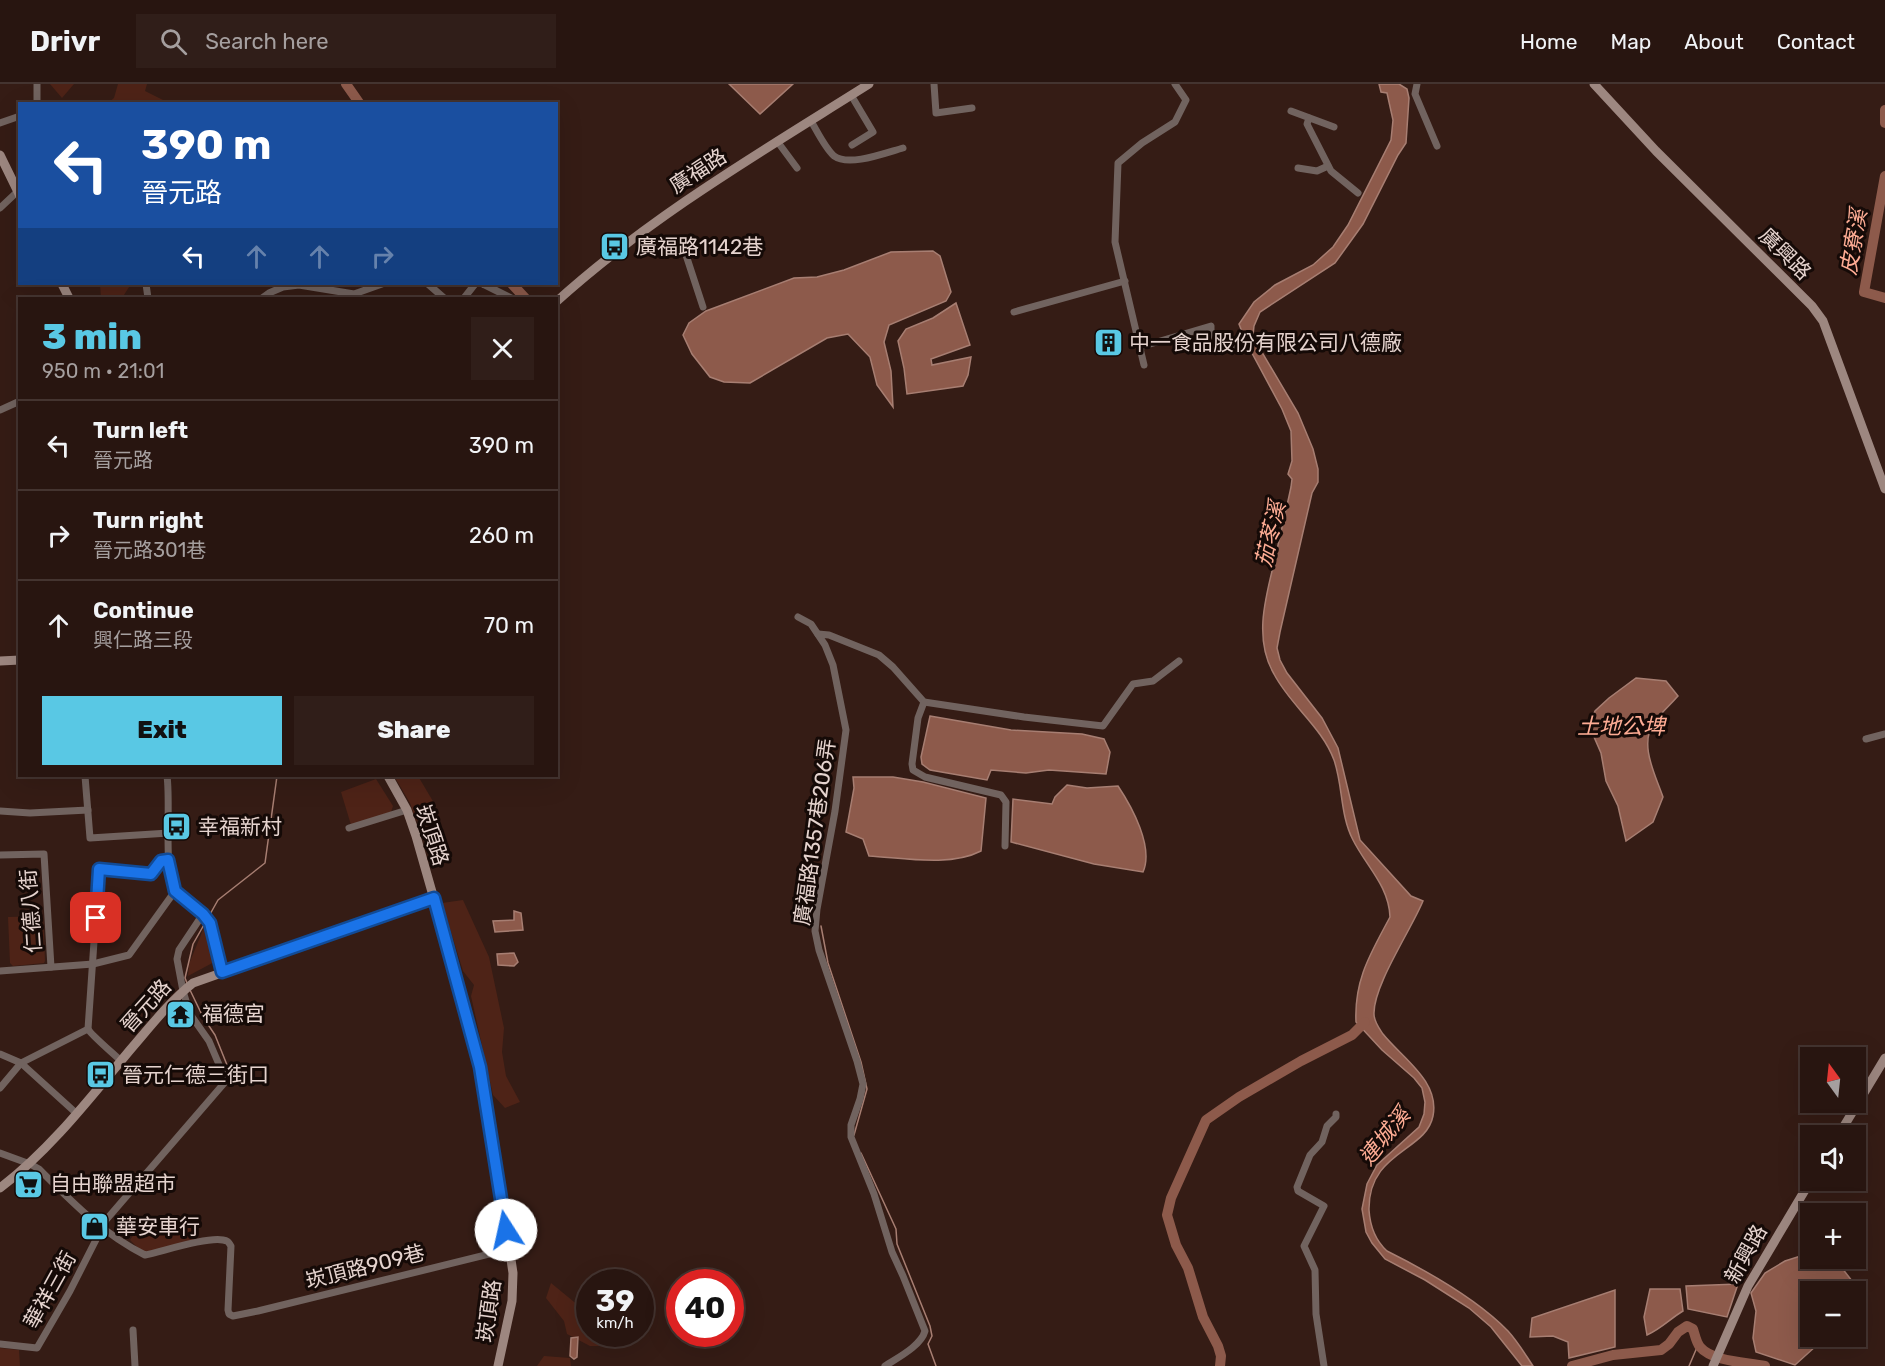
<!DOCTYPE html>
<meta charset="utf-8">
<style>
body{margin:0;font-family:Rubik,"Noto Sans TC",sans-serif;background:#301e19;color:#f1f3f6;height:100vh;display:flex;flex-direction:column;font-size:22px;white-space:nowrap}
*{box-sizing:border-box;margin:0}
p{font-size:20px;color:#a59f9f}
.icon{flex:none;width:33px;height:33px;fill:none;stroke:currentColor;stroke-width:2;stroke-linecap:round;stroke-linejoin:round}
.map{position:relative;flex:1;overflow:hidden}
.sheet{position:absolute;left:18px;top:213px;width:540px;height:480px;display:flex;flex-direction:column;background:#281510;border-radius:0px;box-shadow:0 6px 24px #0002,0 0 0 2px #443430}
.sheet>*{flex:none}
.hud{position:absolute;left:18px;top:18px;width:540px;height:183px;border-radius:0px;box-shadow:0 6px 24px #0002,0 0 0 2px #443430;background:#1a4fa0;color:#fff;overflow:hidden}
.needle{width:39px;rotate:345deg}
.buttons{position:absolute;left:1800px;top:963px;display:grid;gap:12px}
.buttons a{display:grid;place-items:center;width:66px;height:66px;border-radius:0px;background:#281510;box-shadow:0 6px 24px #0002,0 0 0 2px #443430;font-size:30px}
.speed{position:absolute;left:576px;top:1185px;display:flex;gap:12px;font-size:30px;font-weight:700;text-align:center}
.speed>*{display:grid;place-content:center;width:78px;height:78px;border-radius:50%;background:#281510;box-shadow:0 6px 24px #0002,0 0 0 2px #443430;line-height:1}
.speed small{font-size:15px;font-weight:400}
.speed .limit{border:9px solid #d22;background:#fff;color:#111}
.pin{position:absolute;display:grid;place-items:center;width:51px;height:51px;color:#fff;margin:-26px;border-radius:12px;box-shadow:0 3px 9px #0006}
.me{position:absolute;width:66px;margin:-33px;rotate:350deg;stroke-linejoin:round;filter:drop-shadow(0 0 4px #0008)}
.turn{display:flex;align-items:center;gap:21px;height:126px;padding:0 24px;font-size:27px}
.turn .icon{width:78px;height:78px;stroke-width:2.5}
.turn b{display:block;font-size:42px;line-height:51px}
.lanes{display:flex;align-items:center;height:57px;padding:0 24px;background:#0003;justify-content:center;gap:30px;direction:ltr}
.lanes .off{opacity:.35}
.round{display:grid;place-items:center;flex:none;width:63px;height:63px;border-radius:0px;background:#301e19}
.summary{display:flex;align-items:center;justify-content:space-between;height:102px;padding:0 24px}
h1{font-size:36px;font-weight:800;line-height:45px;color:#59c8e4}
.button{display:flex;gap:12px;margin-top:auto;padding:12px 24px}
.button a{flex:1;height:69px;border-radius:0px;background:#59c8e4;color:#111;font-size:24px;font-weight:800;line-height:69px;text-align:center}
.button a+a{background:#301e19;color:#f1f3f6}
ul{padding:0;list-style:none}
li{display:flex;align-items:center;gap:18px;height:90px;padding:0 24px;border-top:2px solid #443430}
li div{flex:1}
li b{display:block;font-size:22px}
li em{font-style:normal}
header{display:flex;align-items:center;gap:36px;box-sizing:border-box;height:84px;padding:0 30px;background:#281510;border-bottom:2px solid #443430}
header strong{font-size:28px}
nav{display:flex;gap:33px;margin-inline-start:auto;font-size:21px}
.search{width:420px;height:54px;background:#301e19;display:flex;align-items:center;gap:15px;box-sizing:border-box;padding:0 21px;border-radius:0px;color:#a59f9f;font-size:22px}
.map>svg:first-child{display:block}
.green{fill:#4e2317}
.water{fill:#8d5a4b;stroke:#a77e72;stroke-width:1.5}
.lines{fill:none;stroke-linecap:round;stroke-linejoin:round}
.stream{stroke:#a77e72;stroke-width:1.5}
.river{stroke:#8d5a4b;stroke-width:10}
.street{stroke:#71635f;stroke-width:7}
.secondary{stroke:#9d8780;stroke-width:9}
.route-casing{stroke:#114b97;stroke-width:15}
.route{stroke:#1a73e8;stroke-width:10}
.labels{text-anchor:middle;stroke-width:6;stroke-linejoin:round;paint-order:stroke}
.street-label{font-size:21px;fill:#e5d3ce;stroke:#150a07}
.poi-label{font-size:21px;fill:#e5d3ce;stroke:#150a07;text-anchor:start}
.water-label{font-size:22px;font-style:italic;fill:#feac94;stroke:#150a07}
</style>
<header>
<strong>Drivr</strong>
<div class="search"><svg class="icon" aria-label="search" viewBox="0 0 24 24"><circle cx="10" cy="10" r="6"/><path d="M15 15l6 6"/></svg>Search here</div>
<nav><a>Home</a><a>Map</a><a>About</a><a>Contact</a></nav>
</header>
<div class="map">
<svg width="1885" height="1282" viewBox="0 0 1885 1282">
<rect width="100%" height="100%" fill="#351c15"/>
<g class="green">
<path d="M50,0H74L62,14Z"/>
<path d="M118,0H147L145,7L163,16V19H108L114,14Z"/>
<path d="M100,200H131L122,214H101Z"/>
<path d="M394,692H418L434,719L416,737L410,719Z"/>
<path d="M376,695L393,722L391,728L351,741L341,708Z"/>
<path d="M463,816L489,873L504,944L502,968L506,992L520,1018L505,1024L493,1011L471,912L474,901L463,887L442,819Z"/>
<path d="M43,832L45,877L44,879L13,882L10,879L8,833Z"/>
<path d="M205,841L216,877L188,892L189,880Z"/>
<path d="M190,1140L195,1160L148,1169L141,1167L130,1156L134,1150Z"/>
<path d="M551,1199L579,1222L589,1223L590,1250H620L616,1262H590L567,1250L564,1237L546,1214Z"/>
<path d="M0,1264L19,1266L20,1282H0Z"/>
<path d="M544,1272L570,1274L571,1282H537Z"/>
</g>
<g class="water">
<path d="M729,0H793L760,30Z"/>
<path d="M1379,0H1399L1407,5L1409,14L1406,59L1398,71L1363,140L1335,179L1260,228L1254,242L1253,251L1260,265L1298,329L1313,365L1318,385V398L1312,409L1280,548L1277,564L1280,576L1287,589L1322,634L1338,664L1360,756L1411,812L1423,817C1411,846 1373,902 1374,930C1374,938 1379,944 1383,950C1402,974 1440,997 1433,1032C1426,1068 1368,1067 1369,1126C1370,1142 1375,1156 1387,1167C1427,1187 1477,1215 1508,1247C1518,1258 1525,1270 1533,1282H1522L1491,1243L1469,1224L1425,1196L1385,1175L1372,1159L1366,1148L1362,1125L1367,1100L1377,1081L1419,1043L1424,1030L1425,1018L1422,1004L1414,994L1382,966L1356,938C1354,895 1371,869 1390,833C1389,802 1366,782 1353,756C1340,731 1343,702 1334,676C1322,643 1290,621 1274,590C1253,554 1266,512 1275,475C1280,451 1286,427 1291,403L1292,395L1288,390L1292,377L1291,347L1282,325L1246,258L1239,240L1254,218L1275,201L1313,181L1333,163L1348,141L1391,56L1393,36L1387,9L1381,8Z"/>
<path d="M933,167L940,172L951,208L946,217L889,241L884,258L891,287L893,323L877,301L870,273L848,250L827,254L750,299L724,298L710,293L692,270L683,251L689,239L706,227L794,194L817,193L844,186L891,168Z"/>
<path d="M956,219L970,261L931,275L932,281L971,273L968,291L963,302L907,310L904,284L898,257L906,245L933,234Z"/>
<path d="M1636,594L1666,597L1678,612C1671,620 1662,628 1655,637C1638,659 1655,690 1663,713L1653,738L1626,757L1618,722L1606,697L1601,669L1591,646V637L1595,627L1609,614Z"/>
<path d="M930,632L1011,646L1082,650L1104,655L1110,668L1106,690L1049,686L1026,689L991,686L987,696L930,686L922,680L921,673Z"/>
<path d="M853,693H893L923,698L986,714L981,767C950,783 904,774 869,772L863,755L846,748L854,704Z"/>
<path d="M1067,701L1087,704L1118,702C1132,723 1154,763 1143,788L1094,780L1011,758L1013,715L1052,720L1055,713Z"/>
<path d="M514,827L521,829L523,846L495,848L493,837L514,836Z"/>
<path d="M514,869L518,878L514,882L498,881L497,870Z"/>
<path d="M1810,1169V1174L1835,1175L1866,1215L1862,1228L1856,1233V1208H1810V1252L1826,1253L1795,1281L1756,1268L1753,1254L1756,1227L1751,1209L1765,1189L1785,1177Z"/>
<path d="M1738,1200L1727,1233L1688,1225L1686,1202Z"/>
<path d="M1650,1205H1680L1683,1227C1671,1234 1661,1245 1647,1251L1644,1233Z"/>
<path d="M1615,1206V1263L1569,1274L1568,1258L1553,1252L1530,1253L1532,1234Z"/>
<path d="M578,1253L577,1273L574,1275L570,1272L571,1254Z"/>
</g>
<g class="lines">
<g class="stream">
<path d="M209,832L218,816L265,779L277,692"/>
<path d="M821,842L828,879L861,978L867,1005L854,1051"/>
<path d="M187,899L185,894L193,860L205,839"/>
<path d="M190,906L203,933L215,951L229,986"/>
<path d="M861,1069L896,1145L897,1160L930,1242L932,1252L928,1260L936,1282"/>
<path d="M1689,1282L1698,1261"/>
</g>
<g class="river">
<path d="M346,0L360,20"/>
<path d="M1885,26V39"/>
<path d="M1885,92L1864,208L1885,214"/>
<path d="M512,200L525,214"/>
<path d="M1220,1282L1221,1272L1218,1262L1203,1233L1188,1184L1176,1161L1167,1131L1171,1114L1206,1036L1239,1013L1301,977L1352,951L1365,938"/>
<path d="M1572,1282L1613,1271L1661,1266L1669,1260L1678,1248L1687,1242L1693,1245C1695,1251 1696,1258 1700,1263C1713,1278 1746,1278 1765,1282"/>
</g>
<g class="street">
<path d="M934,0L936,29L972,24"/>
<path d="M1417,0L1415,10L1437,62"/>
<path d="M851,11L873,48L852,61"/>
<path d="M37,20V0"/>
<path d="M1291,27L1334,43"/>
<path d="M1309,34L1307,40L1331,87L1358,109"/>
<path d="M811,37C817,47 825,64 834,72C849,83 885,69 903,64"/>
<path d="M0,39L20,32"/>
<path d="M777,57L797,84"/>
<path d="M1298,84L1317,87L1328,82"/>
<path d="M0,124L17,108"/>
<path d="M685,168L703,223"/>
<path d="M146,200L148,214"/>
<path d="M428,200L444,214"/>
<path d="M483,200L511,214"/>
<path d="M262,214L269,209L283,203L299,201L354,210L382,200"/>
<path d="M464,214L475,200"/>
<path d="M1014,228L1125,197"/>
<path d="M1140,263L1211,242V247L1206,259L1209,263L1235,262"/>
<path d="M1144,281L1115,158L1118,79L1142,59L1175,38L1186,16L1175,0"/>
<path d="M0,326L20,317"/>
<path d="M798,533L811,540L825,561L833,581L846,646L835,727L817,825L815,847L819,866L857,977L863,1000L860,1015L851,1041V1053L874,1110L892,1168L903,1192L925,1247C921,1262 897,1274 885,1282"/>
<path d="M818,550L829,551L879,571L893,583L924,618L1024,633L1103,642L1133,600L1153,597L1179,577"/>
<path d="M924,618L918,634L912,680L913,686L925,693L1001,711L1006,718L1005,762"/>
<path d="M1866,655L1885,650"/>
<path d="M85,692L90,754L169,749"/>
<path d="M167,692C171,720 163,786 175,807C180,815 193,821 200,827C216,841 218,868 222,888"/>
<path d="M0,727L30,729L88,726"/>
<path d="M349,744L407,726"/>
<path d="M0,771L44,770L51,883"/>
<path d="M0,887L93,880L129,871L175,807"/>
<path d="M0,970L21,979L76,1029"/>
<path d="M121,977C114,970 91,951 88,945L99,785L151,790L161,777L168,776"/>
<path d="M0,1004L21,979L88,945"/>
<path d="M0,1069L30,1080L39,1085C71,1117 104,1151 145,1171C164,1167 206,1153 223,1156C229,1157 228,1158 231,1162L228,1226L229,1230L233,1232L258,1227L510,1165"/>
<path d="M133,1246L135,1282"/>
<path d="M0,1260L37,1264L70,1207L106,1136L226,997L209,957L190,930L183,907L177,875L179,866L203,830"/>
<path d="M1324,1282L1316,1230L1315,1186L1304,1162L1324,1122L1298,1107L1297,1103L1310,1071L1322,1058L1327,1042L1336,1033V1030"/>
</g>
<g class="secondary">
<path d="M1594,0L1656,67L1812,222L1823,237L1885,405"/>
<path d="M0,71L20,112"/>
<path d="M62,200L69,214"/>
<path d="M556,218C651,132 761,68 869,0"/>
<path d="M0,577L20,576"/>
<path d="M388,692L407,726L416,752L478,969L489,1028L513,1189L512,1217L498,1282"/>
<path d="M1838,1052L1885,974"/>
<path d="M0,1104C50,1066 90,1014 130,966C150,943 169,918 193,899L434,814"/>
<path d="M1713,1282L1748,1202L1811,1096"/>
</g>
</g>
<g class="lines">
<defs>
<path id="route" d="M96,834L99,785L151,790L161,777L168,776L175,807L203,830L210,839L222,888L434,814L480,983L506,1146"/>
</defs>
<use href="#route" class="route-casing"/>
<use href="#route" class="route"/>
</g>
<defs>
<symbol id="bus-square" viewBox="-11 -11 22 22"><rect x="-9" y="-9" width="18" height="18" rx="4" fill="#59c8e4" stroke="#150a07"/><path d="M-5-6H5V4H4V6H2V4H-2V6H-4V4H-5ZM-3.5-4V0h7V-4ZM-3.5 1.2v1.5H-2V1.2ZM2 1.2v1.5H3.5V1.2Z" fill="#111"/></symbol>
<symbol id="building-square" viewBox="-11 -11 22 22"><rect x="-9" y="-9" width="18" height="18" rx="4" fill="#59c8e4" stroke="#150a07"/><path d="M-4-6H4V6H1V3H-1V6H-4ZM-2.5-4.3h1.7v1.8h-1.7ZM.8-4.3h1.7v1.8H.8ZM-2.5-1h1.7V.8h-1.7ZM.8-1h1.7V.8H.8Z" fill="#111"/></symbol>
<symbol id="temple-square" viewBox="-11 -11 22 22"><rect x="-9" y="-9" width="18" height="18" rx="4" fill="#59c8e4" stroke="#150a07"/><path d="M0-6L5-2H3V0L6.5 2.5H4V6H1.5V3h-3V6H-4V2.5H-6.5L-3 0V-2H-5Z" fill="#111"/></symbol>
<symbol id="supermarket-square" viewBox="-11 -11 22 22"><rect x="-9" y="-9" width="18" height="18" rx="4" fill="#59c8e4" stroke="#150a07"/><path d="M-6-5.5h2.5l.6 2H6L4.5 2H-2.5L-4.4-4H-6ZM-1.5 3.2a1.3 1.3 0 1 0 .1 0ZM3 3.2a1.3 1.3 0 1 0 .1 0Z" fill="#111"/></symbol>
<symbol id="shop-square" viewBox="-11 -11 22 22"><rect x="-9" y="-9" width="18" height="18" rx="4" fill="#59c8e4" stroke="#150a07"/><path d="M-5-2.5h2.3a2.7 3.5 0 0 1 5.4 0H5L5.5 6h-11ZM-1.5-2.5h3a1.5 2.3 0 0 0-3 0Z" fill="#111"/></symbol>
</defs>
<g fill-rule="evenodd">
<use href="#bus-square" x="598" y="146" width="33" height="33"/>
<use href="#building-square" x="1092" y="242" width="33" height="33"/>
<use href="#bus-square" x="160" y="726" width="33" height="33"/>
<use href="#temple-square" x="164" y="914" width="33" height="33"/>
<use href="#bus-square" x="84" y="974" width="33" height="33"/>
<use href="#supermarket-square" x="12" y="1084" width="33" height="33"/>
<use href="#shop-square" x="78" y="1126" width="33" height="33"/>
</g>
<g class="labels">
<g class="street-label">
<text transform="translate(698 87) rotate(-33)" y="7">廣福路</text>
<text transform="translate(1785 170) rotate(45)" y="7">廣興路</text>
<text transform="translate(815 748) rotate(-82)" y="7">廣福路1357巷206弄</text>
<text transform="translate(432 751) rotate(72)" y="7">崁頂路</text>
<text transform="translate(31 827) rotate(-94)" y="7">仁德八街</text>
<text transform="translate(146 922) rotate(-48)" y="7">晉元路</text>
<text transform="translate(1746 1170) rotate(-61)" y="7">新興路</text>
<text transform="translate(365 1183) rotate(-14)" y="7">崁頂路909巷</text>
<text transform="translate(50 1206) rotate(-61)" y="7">華祥三街</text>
<text transform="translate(489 1227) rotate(-82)" y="7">崁頂路</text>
</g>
<g class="poi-label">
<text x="636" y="170">廣福路1142巷</text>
<text x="1129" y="266">中一食品股份有限公司八德廠</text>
<text x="198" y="750">幸福新村</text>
<text x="202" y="937">福德宮</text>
<text x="122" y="998">晉元仁德三街口</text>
<text x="50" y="1107">自由聯盟超市</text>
<text x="116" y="1150">華安車行</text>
</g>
<g class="water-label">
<text transform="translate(1853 158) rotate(-80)" y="8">皮寮溪</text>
<text transform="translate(1270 450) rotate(-77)" y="8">茄苳溪</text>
<text x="1621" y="650">土地公埤</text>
<text transform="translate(1384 1052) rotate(-51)" y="8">連城溪</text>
</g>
</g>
</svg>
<div class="buttons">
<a><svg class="needle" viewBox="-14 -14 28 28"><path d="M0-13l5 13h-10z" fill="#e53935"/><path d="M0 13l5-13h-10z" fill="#a59f9f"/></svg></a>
<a><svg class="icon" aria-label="sound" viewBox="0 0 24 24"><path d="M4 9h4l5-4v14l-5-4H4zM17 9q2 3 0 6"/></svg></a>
<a>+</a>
<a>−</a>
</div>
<div class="speed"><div>39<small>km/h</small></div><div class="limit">40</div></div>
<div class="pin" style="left:96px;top:834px;background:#d93025"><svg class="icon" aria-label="arrive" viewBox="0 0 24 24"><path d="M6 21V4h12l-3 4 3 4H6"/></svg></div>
<svg class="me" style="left:506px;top:1146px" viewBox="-20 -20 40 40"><circle r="19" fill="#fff"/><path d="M0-13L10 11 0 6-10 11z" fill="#1a73e8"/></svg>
<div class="hud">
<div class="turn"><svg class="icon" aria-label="left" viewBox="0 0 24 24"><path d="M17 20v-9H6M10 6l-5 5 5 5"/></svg><div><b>390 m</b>晉元路</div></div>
<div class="lanes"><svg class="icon" aria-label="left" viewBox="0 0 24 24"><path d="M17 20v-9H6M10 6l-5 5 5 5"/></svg><svg class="icon off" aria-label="ahead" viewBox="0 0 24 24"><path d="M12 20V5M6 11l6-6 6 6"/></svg><svg class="icon off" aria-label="ahead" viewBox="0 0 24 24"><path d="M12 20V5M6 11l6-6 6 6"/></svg><svg class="icon off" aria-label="right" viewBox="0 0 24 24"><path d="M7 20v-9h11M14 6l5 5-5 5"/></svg></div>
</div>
<section class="sheet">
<div class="summary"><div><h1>3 min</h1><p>950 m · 21:01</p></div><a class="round"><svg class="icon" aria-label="close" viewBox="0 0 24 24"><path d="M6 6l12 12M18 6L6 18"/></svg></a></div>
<ul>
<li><svg class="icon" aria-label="left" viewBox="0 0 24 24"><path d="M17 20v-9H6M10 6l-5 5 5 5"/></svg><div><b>Turn left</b><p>晉元路</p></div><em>390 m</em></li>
<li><svg class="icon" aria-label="right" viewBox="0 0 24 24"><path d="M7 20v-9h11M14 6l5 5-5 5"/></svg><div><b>Turn right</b><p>晉元路301巷</p></div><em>260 m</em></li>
<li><svg class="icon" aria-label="ahead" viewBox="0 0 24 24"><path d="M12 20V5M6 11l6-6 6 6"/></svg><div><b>Continue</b><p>興仁路三段</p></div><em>70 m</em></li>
</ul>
<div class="button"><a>Exit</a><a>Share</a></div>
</section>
</div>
